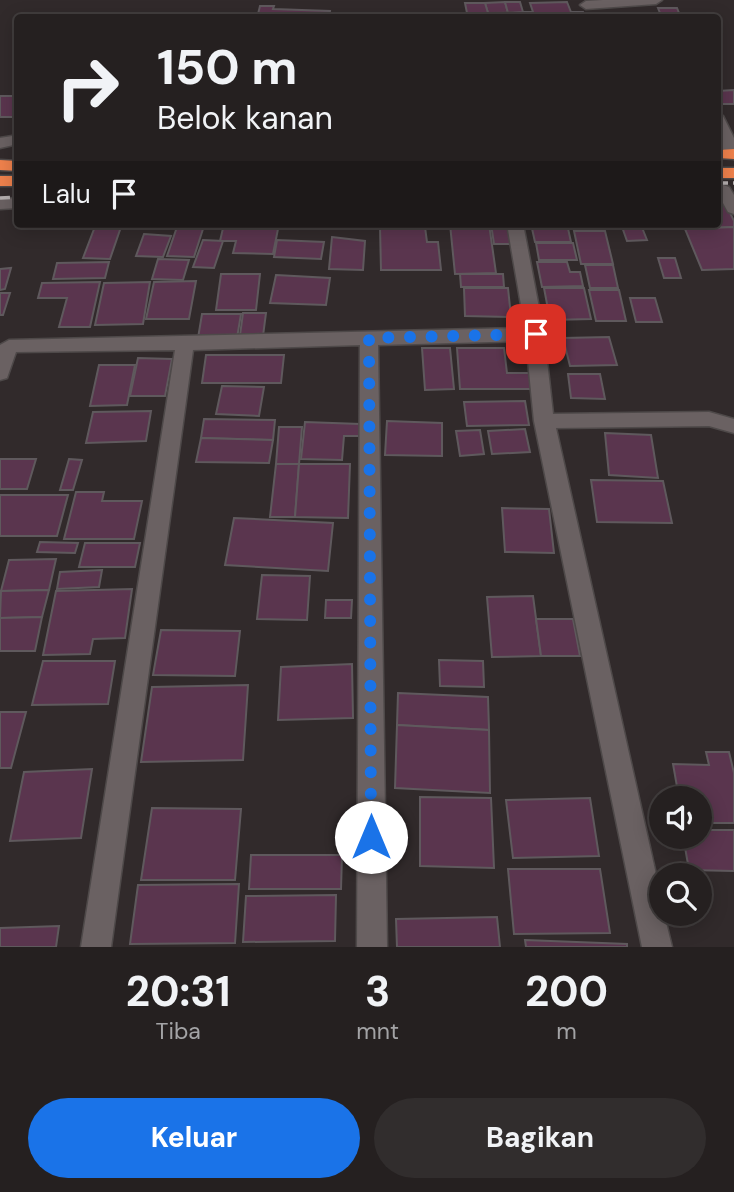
<!DOCTYPE html>
<html lang="id">
<style>
body{margin:0;font-family:"DM Sans",sans-serif;background:#312d2d;color:#f1f3f6;height:100vh;display:flex;flex-direction:column;font-size:26px;white-space:nowrap}
*{box-sizing:border-box;margin:0}
p{font-size:23px;color:#a3a3a5}
.icon{flex:none;width:38px;height:38px;fill:none;stroke:currentColor;stroke-width:2;stroke-linecap:round;stroke-linejoin:round}
.map{position:relative;height:947px;overflow:hidden}
.panel{display:flex;flex-direction:column;background:#252020;flex:1}
.panel>*{flex:none}
.top-card{position:absolute;left:14px;top:14px;width:707px;height:214px;border-radius:7px;box-shadow:0 4px 18px #0003,0 0 0 2px #423e3e;background:#252020;color:#f1f3f6;overflow:hidden}
.fabs{position:absolute;left:649px;top:786px;display:grid;gap:14px}
.fabs a{display:grid;place-items:center;width:63px;height:63px;border-radius:50%;background:#252020;box-shadow:0 4px 18px #0003,0 0 0 2px #423e3e;font-size:35px}
.pin{position:absolute;display:grid;place-items:center;width:60px;height:60px;color:#fff;margin:-30px;border-radius:14px;box-shadow:0 4px 10px #0006}
.me{position:absolute;width:77px;margin:-38px;rotate:0deg;stroke-linejoin:round;filter:drop-shadow(0 0 5px #0008)}
.turn{display:flex;align-items:center;gap:24px;height:147px;padding:0 28px;font-size:32px}
.turn .icon{width:91px;height:91px;stroke-width:2.5}
.turn b{display:block;font-size:49px;line-height:60px}
.then{display:flex;align-items:center;height:66px;padding:0 28px;background:#0003;gap:14px;font-size:26px}
.eta{display:flex;justify-content:space-evenly;align-items:center;height:119px;text-align:center}
.eta b{font-size:42px;font-weight:700;line-height:49px}
.button{display:flex;gap:14px;margin-top:auto;padding:14px 28px}
.button a{flex:1;height:80px;border-radius:42px;background:#1a73e8;color:#fff;font-size:28px;font-weight:700;line-height:80px;text-align:center}
.button a+a{background:#312d2d;color:#f1f3f6}
.map>svg:first-child{display:block}
.building{fill:#5a354e;stroke:#5f595d;stroke-width:2}
.lines{fill:none;stroke-linecap:round;stroke-linejoin:round}
.minor-casing{stroke:#4e4949;stroke-width:3}
.highway-casing{stroke:#4e4949;stroke-width:3}
.minor{fill:#6a6162;fill-rule:evenodd}
.highway{fill:#ee814c;fill-rule:evenodd}
.rail{stroke:#b4aeae;stroke-width:3.5;stroke-dasharray:10 5;stroke-linecap:butt}
.route{stroke:#1a73e8;stroke-width:12;stroke-dasharray:0 21.6}
</style>
<div class="map">
<svg width="734" height="947" viewBox="0 0 734 947">
<rect width="100%" height="100%" fill="#312a2b"/>
<g class="building">
<path d="M505,2L508,13H488L485,3Z"/>
<path d="M505,2H520L523,12L508,13Z"/>
<path d="M567,2L571,12H583L585,18H525L524,12H533L530,3Z"/>
<path d="M465,3H485L488,13H467Z"/>
<path d="M260,6H274L273,9L330,11L329,18H257Z"/>
<path d="M658,8H677L681,18H662Z"/>
<path d="M734,90V104H718V91Z"/>
<rect x="0" y="96" width="18" height="21"/>
<path d="M718,198H723L734,221V227L685,229L683,224H718Z"/>
<path d="M96,224H122L110,259L83,258Z"/>
<path d="M180,224H221V228L180,226Z"/>
<path d="M224,224H279L273,254L233,253L236,241H220Z"/>
<rect x="331" y="224" width="29" height="5"/>
<path d="M450,224H489L496,273L455,274Z"/>
<path d="M491,224H510L513,244H494Z"/>
<path d="M531,224H567L571,242H535Z"/>
<path d="M621,224H673L641,225L647,240L627,241Z"/>
<path d="M177,227L203,229L194,257L167,256Z"/>
<path d="M380,227H425L427,242H438L441,270H381Z"/>
<path d="M734,227V269L702,270L685,229Z"/>
<path d="M574,231H605L613,264H581Z"/>
<path d="M144,234L171,236L163,257L136,256Z"/>
<path d="M332,237L365,241L363,270L329,269Z"/>
<path d="M203,240L223,241L214,268L193,267Z"/>
<path d="M277,240L324,242L321,259L274,257Z"/>
<path d="M536,243H573L577,260H539Z"/>
<path d="M658,258H675L681,278H664Z"/>
<path d="M158,259L189,260L183,280L152,279Z"/>
<path d="M109,262L105,278L53,279L57,263Z"/>
<path d="M537,262H567L570,272H580L583,286L542,287Z"/>
<path d="M585,265H613L618,288H590Z"/>
<path d="M11,268L5,289L0,290V269Z"/>
<path d="M221,274H260L256,310H216Z"/>
<path d="M460,274H503L504,287H461Z"/>
<path d="M276,275L330,278L326,305L270,303Z"/>
<path d="M196,281L189,319H146L154,282Z"/>
<path d="M100,282L90,327H59L67,298H38L42,283Z"/>
<path d="M150,282L143,324L95,325L104,283Z"/>
<path d="M464,288H508L511,317L465,316Z"/>
<path d="M544,288H584L591,319L550,320Z"/>
<path d="M589,290H619L626,321H596Z"/>
<path d="M0,293H10L3,315H0Z"/>
<path d="M630,298H655L662,322H636Z"/>
<path d="M243,313H266L263,336L240,335Z"/>
<path d="M202,314H241L237,338H198Z"/>
<path d="M609,337L617,365L570,366L563,338Z"/>
<path d="M422,348H450L454,389L425,390Z"/>
<path d="M457,348H504L507,373H534L536,389H460Z"/>
<path d="M206,355H284L281,383H202Z"/>
<path d="M138,358L172,359L165,396H130Z"/>
<path d="M99,365H135L127,405L90,406Z"/>
<path d="M568,374H600L605,399L571,398Z"/>
<path d="M222,386L264,387L259,416L216,414Z"/>
<path d="M525,401L529,425L467,426L464,402Z"/>
<path d="M151,411L146,441L86,443L93,412Z"/>
<path d="M204,419L275,420L273,440L201,438Z"/>
<path d="M387,421L442,423V456L385,455Z"/>
<path d="M305,422L360,424V436H344L342,460L301,459Z"/>
<path d="M279,427H302L299,464H276Z"/>
<path d="M525,429L530,452L492,454L488,431Z"/>
<path d="M480,430L484,454L460,456L456,431Z"/>
<path d="M605,433L651,435L658,478L609,475Z"/>
<path d="M201,438L273,440L269,463L196,462Z"/>
<path d="M0,459H36L27,489H0Z"/>
<path d="M69,459L82,460L73,490H60Z"/>
<path d="M276,464H299L295,517H270Z"/>
<path d="M299,464H350L348,518L295,517Z"/>
<path d="M591,480L663,481L672,523L597,522Z"/>
<path d="M76,492H104L102,501H142L134,539H64Z"/>
<path d="M0,495H68L57,536H0Z"/>
<path d="M502,508L549,509L554,553L505,552Z"/>
<path d="M234,518L333,523L328,571L225,565Z"/>
<path d="M40,542L78,543L75,553L37,552Z"/>
<path d="M85,543H140L135,567H79Z"/>
<path d="M56,559L49,590L1,591L9,560Z"/>
<path d="M102,570L99,587L57,589L60,572Z"/>
<path d="M262,575L310,576L307,620L257,619Z"/>
<path d="M132,589L125,638L93,639L90,654L43,655L56,591Z"/>
<path d="M49,590L42,617L0,618L1,591Z"/>
<path d="M533,596L541,656L492,657L487,597Z"/>
<path d="M326,600H352L351,618H325Z"/>
<path d="M42,617L35,651H0V618Z"/>
<path d="M536,619H573L580,656H541Z"/>
<path d="M161,630L240,631L235,676L153,675Z"/>
<path d="M439,660L483,661L484,687L440,686Z"/>
<path d="M43,661H115L108,704L32,705Z"/>
<path d="M352,664L353,718L278,720L281,667Z"/>
<path d="M248,685L243,760L141,762L152,687Z"/>
<path d="M398,693L488,697L489,730L397,725Z"/>
<path d="M0,712H26L11,768H0Z"/>
<path d="M397,725L489,730L490,793L395,788Z"/>
<path d="M706,752H729L734,773V823H700V798H679L673,764L709,765Z"/>
<path d="M92,769L81,838L10,841L24,772Z"/>
<path d="M420,797L491,798L494,868L420,866Z"/>
<path d="M590,798L599,856L513,858L506,800Z"/>
<path d="M152,808L241,809L235,880H141Z"/>
<path d="M700,830H734V871L689,870L683,836H700Z"/>
<path d="M251,855H342L341,889H249Z"/>
<path d="M508,869H600L610,933L514,934Z"/>
<path d="M239,884L235,943L130,944L138,885Z"/>
<path d="M336,895L335,941L243,942L246,896Z"/>
<path d="M497,917L500,947H397L396,919Z"/>
<path d="M59,926L56,947H0V928Z"/>
<path d="M525,940L627,944V947H526Z"/>
</g>
<g class="lines">
<defs>
<g id="minor">
<path d="M603,0H662L656,4L586,9L580,5L586,1Z"/>
<path d="M513,13L519,17L460,18L466,14Z"/>
<path d="M718,115L723,116L734,138V159C718,153 717,129 718,115Z"/>
<path d="M18,135V144L0,148V138Z"/>
<path d="M723,185L729,187L734,195V214L728,212L718,194V187Z"/>
<path d="M18,198V208L0,209V199Z"/>
<path d="M507,224H523L544,334L553,414L709,412L734,419V433L709,426L556,428L662,901V914H664L672,947H642L534,421L526,341L378,345L387,947H357L360,345L193,350L111,947H81L175,350L16,352L7,378L0,380V345L9,340L525,328Z"/>
</g>
<g id="highway">
<path d="M734,149V159L718,158V150Z"/>
<path d="M0,160L18,161V171L0,170Z"/>
<rect x="718" y="168" width="16" height="10"/>
<rect x="0" y="176" width="18" height="10"/>
</g>
</defs>
<use href="#minor" class="minor-casing"/>
<use href="#highway" class="highway-casing"/>
<use href="#minor" class="minor"/>
<use href="#highway" class="highway"/>
<g class="rail">
<path d="M718,183H734"/>
<path d="M0,198L18,197"/>
</g>
</g>
<g class="lines">
<path class="route" d="M371,837L369,338L536,334"/>
</g>
</svg>
<div class="fabs">
<a><svg class="icon" aria-label="sound" viewBox="0 0 24 24"><path d="M4 9h4l5-4v14l-5-4H4zM17 9q2 3 0 6"/></svg></a>
<a><svg class="icon" aria-label="search" viewBox="0 0 24 24"><circle cx="10" cy="10" r="6"/><path d="M15 15l6 6"/></svg></a>
</div>
<div class="pin" style="left:536px;top:334px;background:#d93025"><svg class="icon" aria-label="arrive" viewBox="0 0 24 24"><path d="M6 21V4h12l-3 4 3 4H6"/></svg></div>
<svg class="me" style="left:371px;top:837px" viewBox="-20 -20 40 40"><circle r="19" fill="#fff"/><path d="M0-13L10 11 0 6-10 11z" fill="#1a73e8"/></svg>
<div class="top-card">
<div class="turn"><svg class="icon" aria-label="right" viewBox="0 0 24 24"><path d="M7 20v-9h11M14 6l5 5-5 5"/></svg><div><b>150 m</b>Belok kanan</div></div>
<div class="then">Lalu<svg class="icon" aria-label="arrive" viewBox="0 0 24 24"><path d="M6 21V4h12l-3 4 3 4H6"/></svg></div>
</div>
</div>
<section class="panel">
<div class="eta">
<div><b>20:31</b><p>Tiba</p></div>
<div><b>3</b><p>mnt</p></div>
<div><b>200</b><p>m</p></div>
</div>
<div class="button"><a>Keluar</a><a>Bagikan</a></div>
</section>
